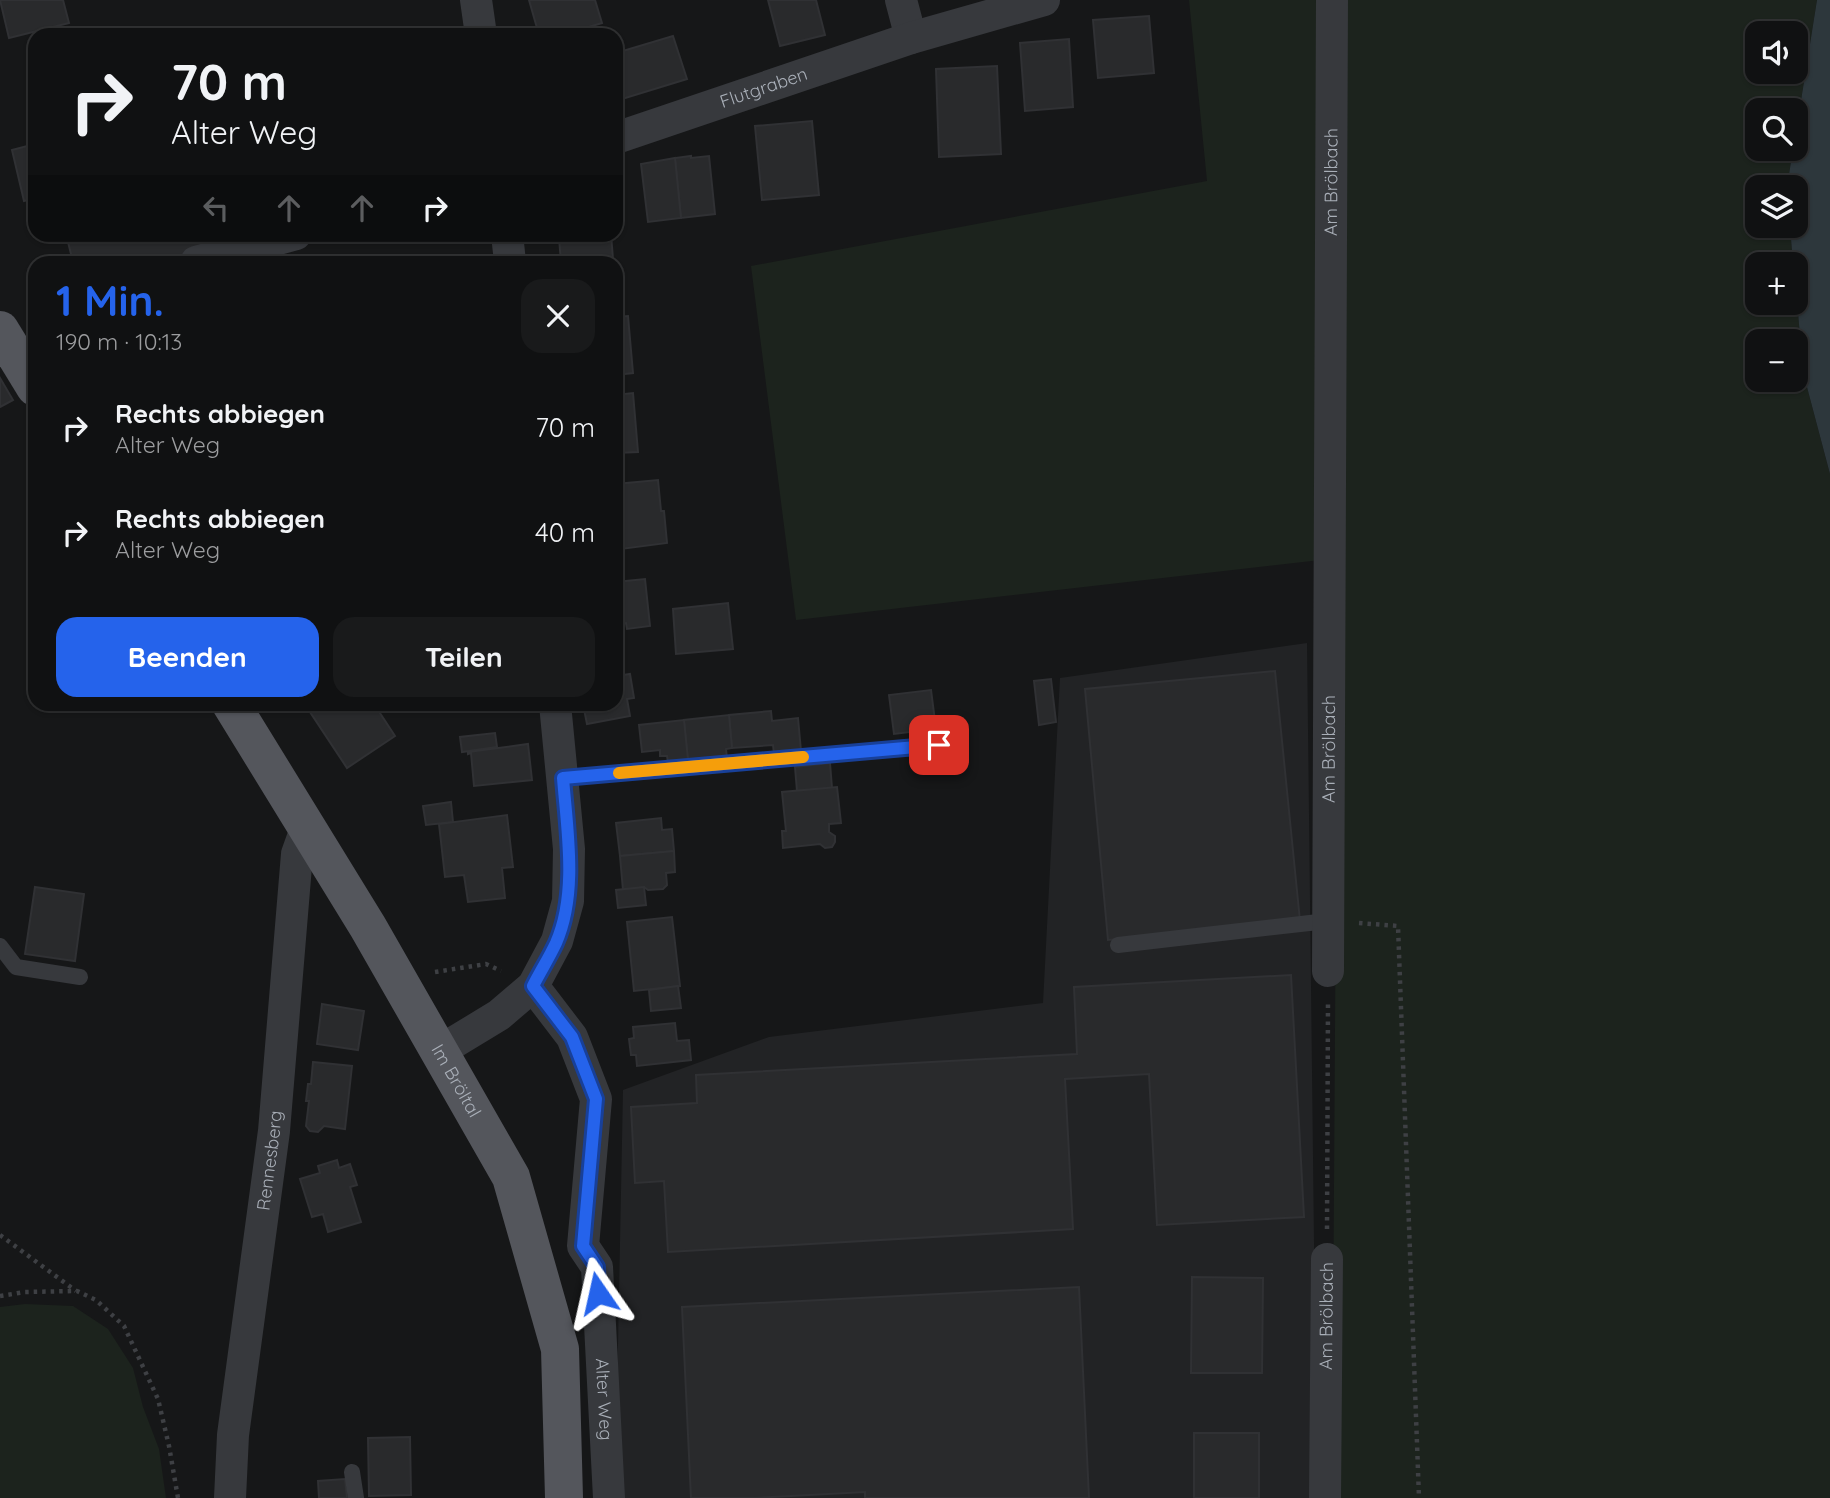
<!DOCTYPE html>
<html lang="de">
<meta charset="utf-8">
<style>
body{margin:0;font-family:Quicksand,sans-serif;background:#191a1b;color:#f1f3f6;height:100vh;display:flex;flex-direction:column;font-size:26px;white-space:nowrap}
*{box-sizing:border-box;margin:0}
p{font-size:23px;color:#9c9d9f}
.icon{flex:none;width:38px;height:38px;fill:none;stroke:currentColor;stroke-width:2;stroke-linecap:round;stroke-linejoin:round}
.map{position:relative;flex:1;overflow:hidden}
.sheet{position:absolute;left:28px;top:256px;width:595px;height:455px;display:flex;flex-direction:column;background:#101112;border-radius:21px;box-shadow:0 2px 5px #0004,0 0 0 2px #303132}
.sheet>*{flex:none}
.guide{position:absolute;left:28px;top:28px;width:595px;height:214px;border-radius:21px;box-shadow:0 2px 5px #0004,0 0 0 2px #303132;background:#101112;color:#f1f3f6;overflow:hidden}
.fabs{position:absolute;left:1745px;top:21px;display:grid;gap:14px}
.fabs a{display:grid;place-items:center;width:63px;height:63px;border-radius:14px;background:#101112;box-shadow:0 2px 5px #0004,0 0 0 2px #303132;font-size:35px}
.pin{position:absolute;display:grid;place-items:center;width:60px;height:60px;color:#fff;margin:-30px;border-radius:14px;box-shadow:0 4px 10px #0006}
.me{position:absolute;width:77px;margin:-38px;rotate:349deg;stroke-linejoin:round;filter:drop-shadow(0 0 5px #0008)}
.turn{display:flex;align-items:center;gap:24px;height:147px;padding:0 28px;font-size:32px}
.turn .icon{width:91px;height:91px;stroke-width:2.5}
.turn b{display:block;font-size:49px;line-height:60px}
.lanes{display:flex;align-items:center;height:66px;padding:0 28px;background:#0003;justify-content:center;gap:35px;direction:ltr}
.lanes .off{opacity:.35}
.round{display:grid;place-items:center;flex:none;width:74px;height:74px;border-radius:21px;background:#191a1b}
.head{display:flex;align-items:center;justify-content:space-between;height:119px;padding:0 28px}
h1{font-size:42px;font-weight:700;line-height:52px;color:#2563eb}
.button{display:flex;gap:14px;margin-top:auto;padding:14px 28px}
.button a{flex:1;height:80px;border-radius:21px;background:#2563eb;color:#fff;font-size:28px;font-weight:700;line-height:80px;text-align:center}
.button a+a{background:#191a1b;color:#f1f3f6}
ul{padding:0;list-style:none}
li{display:flex;align-items:center;gap:21px;height:105px;padding:0 28px}
li div{flex:1}
li b{display:block;font-size:26px}
li em{font-style:normal}
.map>svg:first-child{display:block}
.built{fill:#222325}
.green{fill:#1c231d;fill-rule:evenodd}
.water{fill:#2d373c}
.building{fill:#292a2c;stroke:#303134;stroke-width:2}
.lines{fill:none;stroke-linecap:round;stroke-linejoin:round}
.path{stroke:#3e4044;stroke-width:4.5;stroke-dasharray:3.5 5;stroke-linecap:butt}
.service{stroke:#37393d;stroke-width:16}
.minor{stroke:#37393d;stroke-width:32}
.primary{stroke:#54565c;stroke-width:38}
.route-casing{stroke:#184099;stroke-width:18}
.route{stroke:#2563eb;stroke-width:12}
.slow{stroke:#f59e0b;stroke-width:12}
.labels{text-anchor:middle;stroke-width:7;stroke-linejoin:round;paint-order:stroke}
.street-label{font-size:18px;fill:#a9afb8;stroke:#111214}
</style>
<div class="map">
<svg width="1830" height="1498" viewBox="0 0 1830 1498">
<rect width="100%" height="100%" fill="#161718"/>
<path class="built" d="M1307,643L1317,1498H615L623,1090L769,1037L1043,1003L1060,678Z"/>
<g class="green">
<path d="M1189,0H1817L1796,132V110H1757V149H1793L1787,187H1757V226H1790L1793,264H1757V303H1796V289L1803,372L1830,474V1498H1332L1338,558L796,620L751,266L1207,181ZM1757,33H1796V72H1757ZM1757,341H1796V380H1757Z"/>
<path d="M25,1304L73,1306L108,1329L133,1368L143,1407L159,1449L166,1498H0V1307Z"/>
</g>
<path class="water" d="M1817,0H1830V474L1803,372L1796,289V264H1793L1790,226H1796V187H1787L1793,149H1796V132Z"/>
<g class="building">
<path d="M0,0H63L69,23L9,38Z"/>
<path d="M529,0H595L602,23L562,35H539Z"/>
<path d="M768,0H816L825,35L780,46Z"/>
<path d="M1149,16L1154,73L1098,78L1093,20Z"/>
<path d="M673,36L687,79L622,99L616,79V53Z"/>
<path d="M1069,39L1073,107L1025,111L1020,43Z"/>
<path d="M997,66L1001,154L939,157L936,69Z"/>
<path d="M812,121L819,195L762,200L755,126Z"/>
<path d="M35,144V198L24,201L12,150Z"/>
<path d="M691,156V158L709,156L715,214L681,218L675,158Z"/>
<path d="M675,158L681,218L648,222L641,164Z"/>
<path d="M66,234H248L249,240L167,262H73Z"/>
<path d="M558,234H601L559,238Z"/>
<path d="M601,234H611L613,259L561,262L559,238Z"/>
<path d="M628,316L633,373L616,375V317Z"/>
<path d="M0,378L13,400L0,407Z"/>
<path d="M633,393L638,452L616,453V395Z"/>
<path d="M658,480L661,511H664L667,543L621,549L616,504V484Z"/>
<path d="M645,579L650,626L627,629L626,623L616,624V582Z"/>
<path d="M728,603L733,649L676,654L673,609Z"/>
<path d="M1275,671L1300,921L1108,940L1085,689Z"/>
<path d="M630,674L634,698L627,699L630,716L587,724L583,704H616V676Z"/>
<path d="M1051,679L1056,722L1039,725L1034,681Z"/>
<path d="M931,690L936,729L894,734L889,695Z"/>
<path d="M316,704H374L395,736L347,768L308,709Z"/>
<path d="M479,704H520L479,708Z"/>
<path d="M771,711L772,721L798,718L801,751L774,754L773,745L732,748L729,715Z"/>
<path d="M729,715L732,748L726,749L727,759L688,760L684,720Z"/>
<path d="M684,720L688,760L668,762L667,756H660V750L642,752L639,725Z"/>
<path d="M495,733L497,747L462,752L460,737Z"/>
<path d="M528,744L532,780L474,786L471,753L468,754V752Z"/>
<path d="M830,763L832,788L797,791L795,767Z"/>
<path d="M837,787L841,823L829,824V832L835,836V842L832,847L825,848L820,844L783,848L782,831H786L782,792Z"/>
<path d="M451,802L453,822L426,825L423,806Z"/>
<path d="M507,815L513,867L502,868L505,898L468,902L464,875L445,877L439,824Z"/>
<path d="M661,818L662,830L672,829L674,851L620,856L616,823Z"/>
<path d="M674,851L675,872L666,873L667,885L663,889L648,890L644,887L623,890L620,856Z"/>
<path d="M35,887L84,894L75,961L25,954Z"/>
<path d="M644,887L646,905L618,908L616,890Z"/>
<path d="M672,917L680,986L634,991L627,922Z"/>
<path d="M1291,975L1304,1217L1157,1225L1149,1074L1065,1079L1073,1229L668,1252L664,1181L635,1183L631,1107L697,1103L696,1075L1077,1054L1074,987Z"/>
<path d="M678,986L681,1008L651,1011L649,990Z"/>
<path d="M322,1004L364,1011L358,1050L317,1044Z"/>
<path d="M675,1023L677,1041L689,1040L691,1060L637,1066L636,1055H631L629,1039L634,1038L633,1027Z"/>
<path d="M313,1062L352,1066L345,1129L324,1126L318,1132L310,1131L306,1126L309,1101H306L308,1084H311Z"/>
<path d="M337,1160L339,1168L350,1164L357,1185L350,1187L361,1222L328,1232L323,1214L312,1217L300,1179L320,1173L318,1166Z"/>
<path d="M1192,1277L1263,1278L1262,1373H1191Z"/>
<path d="M1079,1287L1089,1498H865V1492L754,1498H691L682,1307Z"/>
<rect x="1194" y="1433" width="65" height="65"/>
<path d="M410,1437L411,1495L369,1496L368,1438Z"/>
<path d="M345,1479L347,1498H319L318,1481Z"/>
</g>
<g class="lines">
<g class="path">
<path d="M1359,923L1398,926L1419,1498"/>
<path d="M435,972L486,964L501,971"/>
<path d="M1327,1229L1328,1000"/>
<path d="M0,1235L76,1291"/>
<path d="M0,1296L25,1292L77,1291L96,1300L124,1326L158,1399L169,1446L178,1498"/>
</g>
<g class="service">
<path d="M563,778L939,745"/>
<path d="M1118,945L1327,921"/>
<path d="M0,946L16,967L80,977"/>
<path d="M352,1472L356,1498"/>
</g>
<g class="minor">
<path d="M476,0L481,35"/>
<path d="M901,0L911,38"/>
<path id="s1" d="M616,138L911,38L1044,0"/>
<path d="M507,234L510,262"/>
<path d="M196,262L296,234"/>
<path id="s2" d="M1328,971L1332,0"/>
<path id="s3" d="M533,986L572,1037L596,1099L583,1246L597,1267L609,1498"/>
<path d="M438,1052L499,1015L533,986L557,941L568,901L569,849L555,704"/>
<path id="s4" d="M230,1498L233,1435L274,1131L297,854L307,826"/>
<path id="s5" d="M1325,1498L1327,1259"/>
</g>
<g class="primary">
<path d="M0,330L35,387"/>
<path id="s6" d="M231,704L368,927L511,1177L560,1349L564,1498"/>
</g>
</g>
<g class="lines">
<defs>
<path id="route" d="M598,1293L597,1267L583,1246L596,1099L572,1037L533,986C540,972 549,958 556,943C578,893 567,830 563,778L939,745"/>
</defs>
<use href="#route" class="route-casing"/>
<use href="#route" class="route"/>
<path class="slow" d="M619,773L803,757"/>
</g>
<g class="labels">
<g class="street-label">
<text dy="6" stroke="none"><textPath href="#s1" startOffset="156">Flutgraben</textPath></text>
<text dy="6" stroke="none"><textPath href="#s2" startOffset="789">Am Brölbach</textPath></text>
<text dy="6" stroke="none"><textPath href="#s2" startOffset="222">Am Brölbach</textPath></text>
<text dy="6" stroke="none"><textPath href="#s6" startOffset="439">Im Bröltal</textPath></text>
<text dy="6" stroke="none"><textPath href="#s4" startOffset="340">Rennesberg</textPath></text>
<text dy="6" stroke="none"><textPath href="#s5" startOffset="182">Am Brölbach</textPath></text>
<text dy="6" stroke="none"><textPath href="#s3" startOffset="436">Alter Weg</textPath></text>
</g>
</g>
</svg>
<div class="fabs">
<a><svg class="icon" aria-label="sound" viewBox="0 0 24 24"><path d="M4 9h4l5-4v14l-5-4H4zM17 9q2 3 0 6"/></svg></a>
<a><svg class="icon" aria-label="search" viewBox="0 0 24 24"><circle cx="10" cy="10" r="6"/><path d="M15 15l6 6"/></svg></a>
<a><svg class="icon" aria-label="layers" viewBox="0 0 24 24"><path d="M12 4l9 5-9 5-9-5zM3 14l9 5 9-5"/></svg></a>
<a>+</a>
<a>−</a>
</div>
<div class="pin" style="left:939px;top:745px;background:#d93025"><svg class="icon" aria-label="arrive" viewBox="0 0 24 24"><path d="M6 21V4h12l-3 4 3 4H6"/></svg></div>
<svg class="me" style="left:598px;top:1293px" viewBox="-20 -20 40 40"><path d="M0-17L14 15 0 8-14 15z" fill="#2563eb" stroke="#fff" stroke-width="4"/></svg>
<div class="guide">
<div class="turn"><svg class="icon" aria-label="right" viewBox="0 0 24 24"><path d="M7 20v-9h11M14 6l5 5-5 5"/></svg><div><b>70 m</b>Alter Weg</div></div>
<div class="lanes"><svg class="icon off" aria-label="left" viewBox="0 0 24 24"><path d="M17 20v-9H6M10 6l-5 5 5 5"/></svg><svg class="icon off" aria-label="ahead" viewBox="0 0 24 24"><path d="M12 20V5M6 11l6-6 6 6"/></svg><svg class="icon off" aria-label="ahead" viewBox="0 0 24 24"><path d="M12 20V5M6 11l6-6 6 6"/></svg><svg class="icon" aria-label="right" viewBox="0 0 24 24"><path d="M7 20v-9h11M14 6l5 5-5 5"/></svg></div>
</div>
<section class="sheet">
<div class="head"><div><h1>1 Min.</h1><p>190 m · 10:13</p></div><a class="round"><svg class="icon" aria-label="close" viewBox="0 0 24 24"><path d="M6 6l12 12M18 6L6 18"/></svg></a></div>
<ul>
<li><svg class="icon" aria-label="right" viewBox="0 0 24 24"><path d="M7 20v-9h11M14 6l5 5-5 5"/></svg><div><b>Rechts abbiegen</b><p>Alter Weg</p></div><em>70 m</em></li>
<li><svg class="icon" aria-label="right" viewBox="0 0 24 24"><path d="M7 20v-9h11M14 6l5 5-5 5"/></svg><div><b>Rechts abbiegen</b><p>Alter Weg</p></div><em>40 m</em></li>
</ul>
<div class="button"><a>Beenden</a><a>Teilen</a></div>
</section>
</div>
